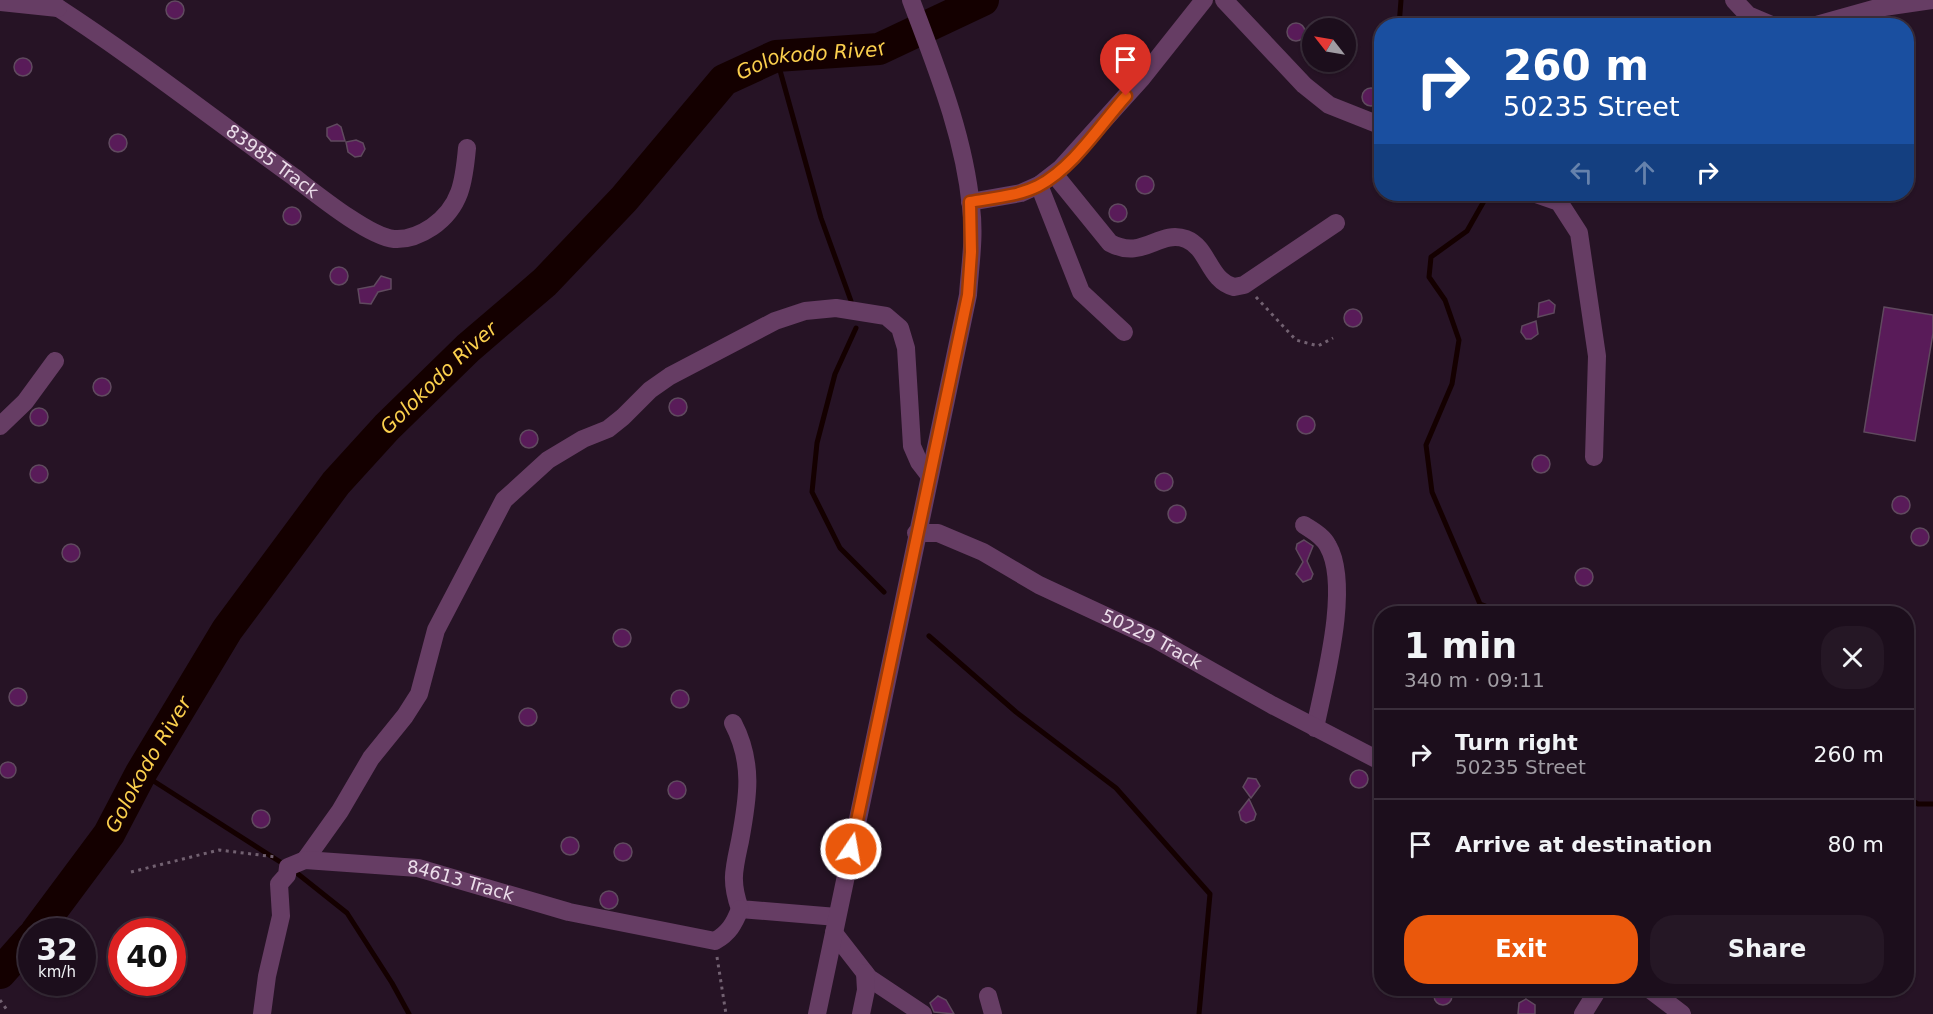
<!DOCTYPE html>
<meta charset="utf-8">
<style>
body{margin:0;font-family:"DejaVu Sans",sans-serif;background:#251725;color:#f1f3f6;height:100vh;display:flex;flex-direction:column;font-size:22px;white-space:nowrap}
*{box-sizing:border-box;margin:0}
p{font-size:20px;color:#a09ca3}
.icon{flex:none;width:33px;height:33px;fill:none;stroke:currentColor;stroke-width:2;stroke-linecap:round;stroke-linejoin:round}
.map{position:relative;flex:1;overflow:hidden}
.panel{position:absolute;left:1374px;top:606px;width:540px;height:390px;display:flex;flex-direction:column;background:#1c0e1c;border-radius:24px;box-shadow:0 2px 4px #0004,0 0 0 2px #3a2e3b}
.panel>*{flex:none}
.guide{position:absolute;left:1374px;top:18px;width:540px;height:183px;border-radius:24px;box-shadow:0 2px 4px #0004,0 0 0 2px #3a2e3b;background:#1a4fa0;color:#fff;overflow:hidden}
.needle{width:39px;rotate:301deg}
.controls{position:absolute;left:1302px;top:18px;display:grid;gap:12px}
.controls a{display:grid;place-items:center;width:54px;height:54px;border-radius:50%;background:#1c0e1c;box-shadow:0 2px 4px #0004,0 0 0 2px #3a2e3b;font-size:30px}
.speed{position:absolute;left:18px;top:918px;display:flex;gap:12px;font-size:30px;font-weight:700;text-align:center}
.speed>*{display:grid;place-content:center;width:78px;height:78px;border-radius:50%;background:#1c0e1c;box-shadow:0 2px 4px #0004,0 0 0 2px #3a2e3b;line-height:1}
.speed small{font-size:15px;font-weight:400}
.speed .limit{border:9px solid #d22;background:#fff;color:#111}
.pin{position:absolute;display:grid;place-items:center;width:51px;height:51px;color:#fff;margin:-62px -26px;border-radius:50% 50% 50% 0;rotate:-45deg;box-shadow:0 0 6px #0007}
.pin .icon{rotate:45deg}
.me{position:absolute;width:66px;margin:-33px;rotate:12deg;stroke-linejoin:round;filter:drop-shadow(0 0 4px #0008)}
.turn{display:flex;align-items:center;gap:21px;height:126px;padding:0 30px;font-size:27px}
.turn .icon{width:78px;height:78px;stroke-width:2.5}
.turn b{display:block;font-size:42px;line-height:51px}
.lanes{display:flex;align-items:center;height:57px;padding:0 30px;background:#0003;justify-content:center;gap:30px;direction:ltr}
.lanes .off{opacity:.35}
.round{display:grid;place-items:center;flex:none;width:63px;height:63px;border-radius:24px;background:#251725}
.headline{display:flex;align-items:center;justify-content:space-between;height:102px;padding:0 30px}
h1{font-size:36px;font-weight:700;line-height:45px}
.cta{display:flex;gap:12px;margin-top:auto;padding:12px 30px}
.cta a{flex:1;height:69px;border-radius:24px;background:#ea580c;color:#fff;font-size:24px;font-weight:700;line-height:69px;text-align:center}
.cta a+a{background:#251725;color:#f1f3f6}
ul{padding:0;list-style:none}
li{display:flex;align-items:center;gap:18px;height:90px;padding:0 30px;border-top:2px solid #3a2e3b}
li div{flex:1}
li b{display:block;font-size:22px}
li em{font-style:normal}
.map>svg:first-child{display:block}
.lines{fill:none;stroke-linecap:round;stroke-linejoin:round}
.stream{stroke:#140000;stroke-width:5}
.river{stroke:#140000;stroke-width:32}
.building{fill:#591b59;stroke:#604a5f;stroke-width:1.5}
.path{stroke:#726171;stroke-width:3;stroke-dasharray:3 4.5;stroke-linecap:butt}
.minor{stroke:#663d64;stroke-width:18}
.route-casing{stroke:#983908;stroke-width:15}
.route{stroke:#ea580c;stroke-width:10}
.labels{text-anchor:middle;stroke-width:6;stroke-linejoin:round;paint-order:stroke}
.street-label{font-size:18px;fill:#ebddea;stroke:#1c0a1b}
.water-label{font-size:20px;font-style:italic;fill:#fbcf4d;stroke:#1c0a1b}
</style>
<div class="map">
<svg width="1933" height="1014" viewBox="0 0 1933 1014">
<rect width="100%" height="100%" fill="#261325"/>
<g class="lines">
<g class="stream">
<path d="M1399,26L1401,0"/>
<path d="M776,56L821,218L851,301"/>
<path d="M1488,194L1467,231L1431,257L1429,277L1445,300L1459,340L1452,384L1426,445L1432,492L1480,604L1507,614"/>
<path d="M856,328L835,374L817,443L812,492L840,548L884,592"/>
<path d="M929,636L1016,712L1116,788L1210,894L1199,1014"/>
<path d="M141,773L285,865"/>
<path d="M1906,797L1918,804H1933"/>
<path d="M293,870L347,913L392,983L409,1014"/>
</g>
<g class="river">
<path id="s1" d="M36,932L109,834L141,773L227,630L336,483L387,427L468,348L545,282L624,199L724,80L776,56L879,49L983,0"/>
<path d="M0,973L32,937"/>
</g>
</g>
<g class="building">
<circle cx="175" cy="10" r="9"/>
<circle cx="1296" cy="32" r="9"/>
<circle cx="23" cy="67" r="9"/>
<circle cx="1371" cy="97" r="9"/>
<path d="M337,124L341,127L345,141H331L327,136V128Z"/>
<circle cx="118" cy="143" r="9"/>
<path d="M356,140L363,143L365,149L361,156L355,157L348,152L346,142Z"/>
<circle cx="1145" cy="185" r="9"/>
<circle cx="1118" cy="213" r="9"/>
<circle cx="292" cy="216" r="9"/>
<circle cx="339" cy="276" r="9"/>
<path d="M381,276L391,279V289L378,292L371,304L360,303L358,289L374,286Z"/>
<path d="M1549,300L1555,305L1554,313L1538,317L1539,303Z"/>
<path d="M1884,307L1933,315V333L1915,441L1864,432Z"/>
<circle cx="1353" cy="318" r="9"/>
<path d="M1536,321L1538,334L1531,339H1526L1521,332L1522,326Z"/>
<circle cx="102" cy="387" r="9"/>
<circle cx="678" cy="407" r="9"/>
<circle cx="39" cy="417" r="9"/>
<circle cx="1306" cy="425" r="9"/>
<circle cx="529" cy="439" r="9"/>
<circle cx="1541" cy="464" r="9"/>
<circle cx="39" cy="474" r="9"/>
<circle cx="1164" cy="482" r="9"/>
<circle cx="1901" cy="505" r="9"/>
<circle cx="1177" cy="514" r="9"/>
<circle cx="1920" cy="537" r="9"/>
<path d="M1304,540L1313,546L1307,561L1313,574L1311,579L1303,582L1296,574L1303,562L1296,549L1297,544Z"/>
<circle cx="71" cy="553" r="9"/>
<circle cx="1584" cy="577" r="9"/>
<circle cx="622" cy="638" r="9"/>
<circle cx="18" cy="697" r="9"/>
<circle cx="680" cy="699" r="9"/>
<circle cx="528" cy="717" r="9"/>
<circle cx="8" cy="770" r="8"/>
<circle cx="1359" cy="779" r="9"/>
<path d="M1248,778L1256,779L1260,786L1251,798L1243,787Z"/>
<circle cx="677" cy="790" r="9"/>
<path d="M1249,799L1256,814L1254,820L1246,823L1241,820L1239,812Z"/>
<circle cx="261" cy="819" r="9"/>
<circle cx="570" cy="846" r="9"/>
<circle cx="623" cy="852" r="9"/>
<circle cx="609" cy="900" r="9"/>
<circle cx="1443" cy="996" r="9"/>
<path d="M938,996L946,1000L954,1014L934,1012L930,1003Z"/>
<path d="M1526,999L1535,1005V1014H1518L1519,1003Z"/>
</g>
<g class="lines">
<g class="path">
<path d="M1256,297L1296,340L1318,346L1333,338"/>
<path d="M131,872L219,850L276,857"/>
<path d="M717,957L726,1014"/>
<path d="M0,1000L7,1010"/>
</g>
<g class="minor">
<path id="s2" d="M46,0C132,55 212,118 294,177C315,193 369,237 394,239C408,240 420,235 432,227C461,207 464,181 467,148"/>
<path d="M1224,0L1304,85L1329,105L1382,126"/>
<path d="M1734,0L1748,15L1774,26"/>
<path d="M0,2L58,8"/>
<path d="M1813,26L1877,8L1932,0"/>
<path d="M1054,174L1110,243C1143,261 1159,229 1186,239C1209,248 1208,280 1234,287L1244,285L1336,223"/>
<path d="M1039,185L1081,292L1124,332"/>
<path d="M1536,194L1559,202L1579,233L1597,356L1594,457"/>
<path d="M970,202L1021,193L1039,185L1061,168L1142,78L1204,0"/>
<path d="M0,426L25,402L55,361"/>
<path d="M1304,525C1313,531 1323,536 1328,546C1351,586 1324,683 1315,728"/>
<path id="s3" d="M916,533H938L983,552L1039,585L1155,639L1272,705L1382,762"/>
<path d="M733,723C754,763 748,798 740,841C734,869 730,881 740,909L837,917"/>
<path d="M305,860L340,811L371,758L405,716L419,694L436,630L504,500L548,460L583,439L608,429L623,417L650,390L670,376L775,321L805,311L836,308L886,316L900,328L906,348L912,446L919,462L929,475"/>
<path d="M834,933L869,978L923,1014"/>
<path d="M1648,988L1682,1014"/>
<path d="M988,996L993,1014"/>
<path id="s4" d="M262,1014L267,976L281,916L279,884L287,875L288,867L305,860L418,868L569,912L715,941C729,933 734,924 740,909"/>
<path d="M817,1014L968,295C970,266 975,236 971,207C964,135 936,67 911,0"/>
<path d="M861,1014L866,990L865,973"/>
<path d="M1583,1014L1599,988"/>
</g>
</g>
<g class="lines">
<defs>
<path id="route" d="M851,849L968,295L971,252L970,202C993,198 1018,196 1038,186C1074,167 1100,125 1126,96"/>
</defs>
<use href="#route" class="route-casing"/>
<use href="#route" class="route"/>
</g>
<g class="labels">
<g class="street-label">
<text dy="6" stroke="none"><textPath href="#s2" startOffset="278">83985 Track</textPath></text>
<text dy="6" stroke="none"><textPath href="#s3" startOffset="261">50229 Track</textPath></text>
<text dy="6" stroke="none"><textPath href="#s4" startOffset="328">84613 Track</textPath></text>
</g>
<g class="water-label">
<text dy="7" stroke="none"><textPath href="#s1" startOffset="1192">Golokodo River</textPath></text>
<text dy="7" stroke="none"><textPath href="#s1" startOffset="688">Golokodo River</textPath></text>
<text dy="7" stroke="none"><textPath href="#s1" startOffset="202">Golokodo River</textPath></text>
</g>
</g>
</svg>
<div class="controls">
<a><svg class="needle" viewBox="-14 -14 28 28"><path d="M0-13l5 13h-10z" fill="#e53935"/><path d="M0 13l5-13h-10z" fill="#a09ca3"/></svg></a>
</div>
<div class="speed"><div>32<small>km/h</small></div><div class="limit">40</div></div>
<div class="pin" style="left:1126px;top:96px;background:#d93025"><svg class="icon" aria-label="arrive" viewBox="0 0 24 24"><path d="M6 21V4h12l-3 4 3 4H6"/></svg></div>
<svg class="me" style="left:851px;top:849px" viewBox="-20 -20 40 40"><circle r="17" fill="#ea580c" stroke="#fff" stroke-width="3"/><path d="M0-11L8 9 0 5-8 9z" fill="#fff"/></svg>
<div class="guide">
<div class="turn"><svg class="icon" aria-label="right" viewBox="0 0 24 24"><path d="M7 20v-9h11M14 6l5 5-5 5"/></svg><div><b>260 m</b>50235 Street</div></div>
<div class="lanes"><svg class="icon off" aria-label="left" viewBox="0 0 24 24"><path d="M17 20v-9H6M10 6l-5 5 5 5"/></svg><svg class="icon off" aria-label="ahead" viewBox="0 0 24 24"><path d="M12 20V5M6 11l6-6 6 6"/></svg><svg class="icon" aria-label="right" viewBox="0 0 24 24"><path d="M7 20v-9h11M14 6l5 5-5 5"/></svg></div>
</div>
<section class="panel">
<div class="headline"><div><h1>1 min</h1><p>340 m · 09:11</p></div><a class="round"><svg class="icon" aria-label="close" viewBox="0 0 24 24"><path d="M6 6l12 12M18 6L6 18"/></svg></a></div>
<ul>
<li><svg class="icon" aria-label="right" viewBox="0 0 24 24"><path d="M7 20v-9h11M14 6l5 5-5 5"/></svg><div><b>Turn right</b><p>50235 Street</p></div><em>260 m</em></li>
<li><svg class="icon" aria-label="arrive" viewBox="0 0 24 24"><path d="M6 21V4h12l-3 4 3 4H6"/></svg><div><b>Arrive at destination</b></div><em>80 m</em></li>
</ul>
<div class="cta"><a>Exit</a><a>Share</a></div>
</section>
</div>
